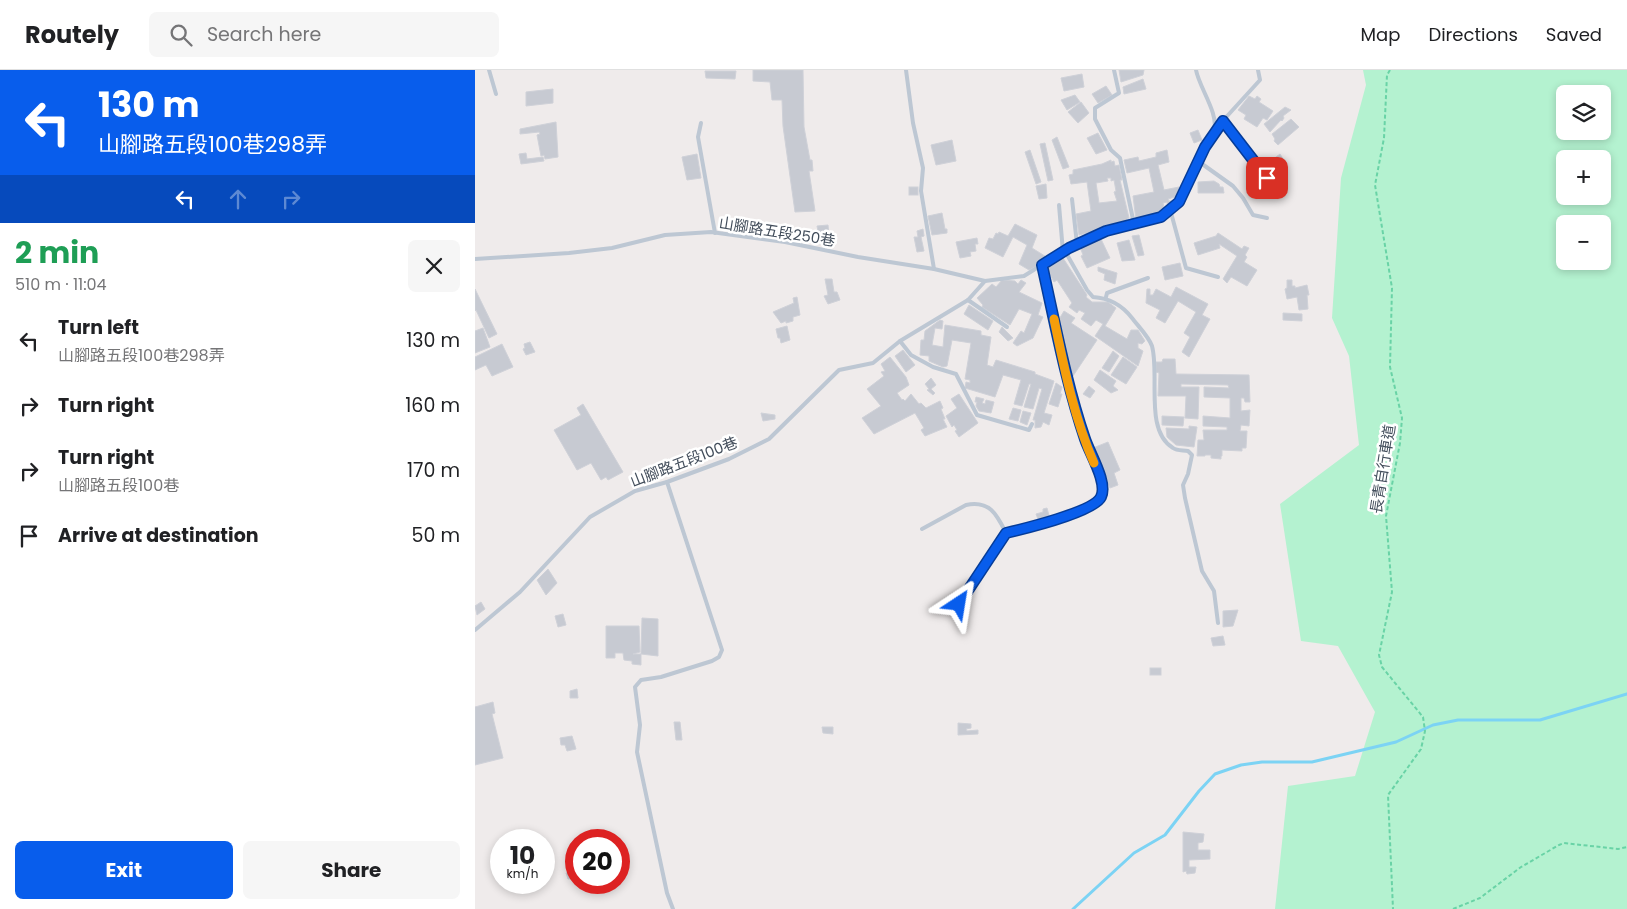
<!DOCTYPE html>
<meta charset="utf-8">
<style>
body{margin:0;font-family:Poppins,"Noto Sans TC",sans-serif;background:#f6f6f6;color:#202124;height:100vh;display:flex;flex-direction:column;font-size:19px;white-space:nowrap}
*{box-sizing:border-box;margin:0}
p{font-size:16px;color:#757577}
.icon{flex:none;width:28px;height:28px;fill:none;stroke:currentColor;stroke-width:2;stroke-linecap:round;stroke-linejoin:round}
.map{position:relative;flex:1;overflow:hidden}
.details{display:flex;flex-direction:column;background:#fff;width:475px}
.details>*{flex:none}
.hud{background:#085dec;color:#fff;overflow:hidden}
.controls{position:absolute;left:1081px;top:15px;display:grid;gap:10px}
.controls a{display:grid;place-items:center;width:55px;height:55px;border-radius:8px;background:#fff;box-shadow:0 2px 8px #0003;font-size:25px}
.speed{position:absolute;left:15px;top:759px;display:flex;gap:10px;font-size:25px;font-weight:700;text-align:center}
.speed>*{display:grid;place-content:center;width:65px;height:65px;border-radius:50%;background:#fff;box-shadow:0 2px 8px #0003;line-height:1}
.speed small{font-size:12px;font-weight:400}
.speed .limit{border:8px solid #d22;background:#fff;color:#111}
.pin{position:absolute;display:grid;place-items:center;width:42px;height:42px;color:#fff;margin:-21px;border-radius:10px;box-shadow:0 2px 8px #0006}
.me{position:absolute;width:55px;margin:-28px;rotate:33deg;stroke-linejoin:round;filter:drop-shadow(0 0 4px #0008)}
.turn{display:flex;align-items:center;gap:18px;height:105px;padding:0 15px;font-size:22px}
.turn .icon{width:65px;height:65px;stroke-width:2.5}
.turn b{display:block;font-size:35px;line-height:42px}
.lanes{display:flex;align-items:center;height:48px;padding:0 15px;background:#0003;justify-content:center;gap:25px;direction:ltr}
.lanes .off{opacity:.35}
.round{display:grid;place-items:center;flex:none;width:52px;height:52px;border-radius:8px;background:#f6f6f6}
.summary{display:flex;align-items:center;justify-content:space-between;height:85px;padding:0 15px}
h1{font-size:30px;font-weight:700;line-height:38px;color:#1e9e55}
.button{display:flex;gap:10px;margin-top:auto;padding:10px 15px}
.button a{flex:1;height:58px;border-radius:8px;background:#085dec;color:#fff;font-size:20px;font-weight:700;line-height:58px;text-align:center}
.button a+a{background:#f6f6f6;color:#202124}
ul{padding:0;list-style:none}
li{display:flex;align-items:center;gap:15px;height:65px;padding:0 15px}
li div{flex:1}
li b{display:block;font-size:19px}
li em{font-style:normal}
header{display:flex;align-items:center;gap:30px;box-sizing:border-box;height:70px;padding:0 25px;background:#fff;border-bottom:1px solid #e0e0e0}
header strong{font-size:24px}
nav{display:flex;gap:28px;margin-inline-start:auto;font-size:18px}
.search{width:350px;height:45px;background:#f6f6f6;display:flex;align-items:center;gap:12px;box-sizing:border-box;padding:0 18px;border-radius:8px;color:#757577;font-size:19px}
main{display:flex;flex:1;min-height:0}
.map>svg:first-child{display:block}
.green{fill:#b4f2d0;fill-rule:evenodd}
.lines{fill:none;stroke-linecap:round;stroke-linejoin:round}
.stream{stroke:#7cd3f4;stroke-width:3}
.building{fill:#c7cad2;stroke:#cfd1d8;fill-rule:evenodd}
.path{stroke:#69d3a6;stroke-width:2;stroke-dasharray:4 2.5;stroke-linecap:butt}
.lane{stroke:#bdc7d3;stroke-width:4}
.route-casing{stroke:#053c99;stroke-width:12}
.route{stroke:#085dec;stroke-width:9}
.slow{stroke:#f59e0b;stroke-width:9}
.labels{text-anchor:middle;stroke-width:5;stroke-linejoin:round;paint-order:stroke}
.street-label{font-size:15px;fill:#424d5b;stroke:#fff}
</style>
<header>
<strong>Routely</strong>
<div class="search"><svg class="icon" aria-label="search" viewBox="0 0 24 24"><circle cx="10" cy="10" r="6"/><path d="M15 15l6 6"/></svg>Search here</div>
<nav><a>Map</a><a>Directions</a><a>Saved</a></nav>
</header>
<main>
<section class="details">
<div class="hud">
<div class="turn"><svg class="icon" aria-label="left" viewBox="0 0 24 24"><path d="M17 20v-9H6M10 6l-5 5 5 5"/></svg><div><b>130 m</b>山腳路五段100巷298弄</div></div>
<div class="lanes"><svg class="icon" aria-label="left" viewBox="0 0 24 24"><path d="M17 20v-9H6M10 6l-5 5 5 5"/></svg><svg class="icon off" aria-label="ahead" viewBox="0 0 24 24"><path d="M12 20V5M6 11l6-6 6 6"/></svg><svg class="icon off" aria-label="right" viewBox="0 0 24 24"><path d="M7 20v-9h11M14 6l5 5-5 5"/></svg></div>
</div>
<div class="summary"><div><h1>2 min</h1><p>510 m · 11:04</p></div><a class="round"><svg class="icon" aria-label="close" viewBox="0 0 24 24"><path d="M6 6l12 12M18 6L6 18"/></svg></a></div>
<ul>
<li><svg class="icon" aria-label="left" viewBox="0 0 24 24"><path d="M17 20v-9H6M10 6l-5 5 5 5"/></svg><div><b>Turn left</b><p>山腳路五段100巷298弄</p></div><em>130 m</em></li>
<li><svg class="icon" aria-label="right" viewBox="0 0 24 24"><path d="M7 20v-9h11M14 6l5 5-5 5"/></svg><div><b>Turn right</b></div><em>160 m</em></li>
<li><svg class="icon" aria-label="right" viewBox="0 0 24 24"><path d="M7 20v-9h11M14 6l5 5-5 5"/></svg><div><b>Turn right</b><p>山腳路五段100巷</p></div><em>170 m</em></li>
<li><svg class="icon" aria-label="arrive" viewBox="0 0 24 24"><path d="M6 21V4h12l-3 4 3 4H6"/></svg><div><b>Arrive at destination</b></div><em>50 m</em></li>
</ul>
<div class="button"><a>Exit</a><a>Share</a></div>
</section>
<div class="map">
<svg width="1152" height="839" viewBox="0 0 1152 839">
<rect width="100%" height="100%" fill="#efebeb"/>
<path class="green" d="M888,0H1152V839H800L813,716L880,706L900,642L863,576L826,571L805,434L884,375L874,286L857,248L866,108L891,15ZM1090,24H1128V61H1090ZM1090,89H1128V126H1090ZM1090,154H1128V191H1090Z"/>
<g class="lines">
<path class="stream" d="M598,839L659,783L690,765L724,721L740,704L766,695L787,692H837L921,672L958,655L983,650H1065L1152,624"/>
</g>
<g class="building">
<path d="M278,0H328L329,57L335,90H337L338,101H334L340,141L320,142L308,56L307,30H297L295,12L278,11Z"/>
<path d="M644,0H669L668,5L646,12Z"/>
<path d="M230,1H261L260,9L231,8Z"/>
<path d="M607,4L609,17L589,21L586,8Z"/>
<path d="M668,9L671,19L649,24L648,17Z"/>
<path d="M631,16L637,25L623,33L617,24Z"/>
<path d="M78,19V33L51,36V22Z"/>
<path d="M600,25L605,32L592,40L586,30Z"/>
<path d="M774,26L780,29L782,26L786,29L784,32L798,41L792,50L788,48L782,57L769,49L771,45L763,40Z"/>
<path d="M606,32L614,43L603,53L593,42Z"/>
<path d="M810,37L816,40L808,46L809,48L807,51L806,50L795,62L789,54Z"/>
<path d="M816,49L824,57L803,75L799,71L800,69L797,64Z"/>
<path d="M81,52L83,87L70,89L69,85L66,86L62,65L65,64L64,62L45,64V59Z"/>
<path d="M723,60L727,70L719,73L715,63Z"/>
<path d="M623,63L632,80L621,84L612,68Z"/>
<path d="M582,67L594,97L588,99L577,70Z"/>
<path d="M477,70L481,91L461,95L456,75Z"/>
<path d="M570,73L578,110L573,111L565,74Z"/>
<path d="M555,80L566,112L561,114L550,82Z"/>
<path d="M692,80L694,92L683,95L689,120L704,117L705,122L703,126L693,129L694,131H699L693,140L692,132L688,133L690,142L661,150L658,126L679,122L674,98L652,103L649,90L663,87L664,91L681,87V83Z"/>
<path d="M51,83L52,89L68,87L69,91L46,94L44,84Z"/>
<path d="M222,84L226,108L212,110L207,87Z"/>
<path d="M805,84L810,92L801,98L803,102L797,106L789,96Z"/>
<path d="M636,90V92L639,91L640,96L644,95L647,110H645L654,148L652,149V153L636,155L637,157L604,165L601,144L616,141L612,112L596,114L594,105L598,104V100L627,94ZM632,108H636V111L639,110L641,121L639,122L642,131L624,133L621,113L633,111Z"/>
<path d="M739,111L744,114L745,117H748L749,123H723V112Z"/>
<path d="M571,114L572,128L564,129L561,116Z"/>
<rect x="434" y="117" width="9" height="8"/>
<path d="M467,143L470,159H472V163L457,165L453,146Z"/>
<path d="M540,154L562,165L557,178L573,188L564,195L554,200L544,194L552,175L538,167L528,187L510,178L514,168L518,169L521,163L523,164L524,162L533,166Z"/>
<path d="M353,155L354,165L344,166L342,156Z"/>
<path d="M448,159L449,166L446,167L449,181L442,182L439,167H443L442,161Z"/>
<path d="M743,163L767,179L769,176L774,178L770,185L772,187L769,192L782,200L772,216L756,207L752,213L748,209L762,186L744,174L745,178L723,185L719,173L741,166Z"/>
<path d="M664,165L669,185L663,186L657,166Z"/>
<path d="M502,168L503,174H500L501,181L495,182L496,186L485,188L481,172Z"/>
<path d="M626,169L635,188L612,198L606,186L608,185L605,177Z"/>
<path d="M654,170L660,190L647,191L642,173Z"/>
<path d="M588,188L612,225L611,227L617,232H633L641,238L630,256L652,269L656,260H663L670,271L667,274L663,273V278L668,281L663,296L620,266L628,254L621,250L616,256L606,249L610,243L604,240L602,243L594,237L597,233L582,210L579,212L572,199Z"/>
<path d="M705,193L708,206L690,210L687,197Z"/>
<path d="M623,197L642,203L640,214L629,210L630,204L623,201Z"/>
<path d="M350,209H357L359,222H362L365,230L353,234L349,226L353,225Z"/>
<path d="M527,210L540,211L543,214L546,210L551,213L544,222L567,233L563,245L568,247L558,268L542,276L538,273L546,261L549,263L557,244L544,239L535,255L507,237L508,235L502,228L517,214L521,217Z"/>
<path d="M812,210H817V216H820V218L832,215L834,225H832L833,239L824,240L822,227L812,229L810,219L812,218Z"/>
<path d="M701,217L733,234L727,245L735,249L714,287L707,282L715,267L709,263L721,242L703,231L690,253L681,248L685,240L671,233L672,219H675V225H678L681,219L696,227Z"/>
<path d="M0,219L22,264L14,268L1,240L0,241Z"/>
<path d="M322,227L325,245L318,247V251L311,253V251L306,253L298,242L319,233L318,228Z"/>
<path d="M494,235L518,251L513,260L489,244Z"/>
<path d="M589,241L600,248L596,253L622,270L598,306L593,298L583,251Z"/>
<path d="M808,243L827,244V251L808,250Z"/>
<path d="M465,250L468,251L467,259L460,258L457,275L468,277L470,255L506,261V265L516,267L512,295L518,297L521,290L560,302V304L579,311L569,343L577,345L574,355L568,352L566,357L560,358V350H558L567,319L564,318L558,339L549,337L556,314H554L547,336L539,334L546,310L528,305L520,327L490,318L491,312L495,313V310L490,309L496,273L477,270L472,296L468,297L454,291V286L445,285L446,270H449L450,261Z"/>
<path d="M312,256L315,270L306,273L305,268H303L301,259Z"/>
<path d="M527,257L538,268L533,271L524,262Z"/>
<path d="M8,258L15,277L0,283V261Z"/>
<path d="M55,272L60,282L51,285L48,279L50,278L49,274Z"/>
<path d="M27,274L38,297L17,306L11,295L0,300V287Z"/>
<path d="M428,280L440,295L431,302L420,286Z"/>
<path d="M638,281L644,286L634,302L627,298Z"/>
<path d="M415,287L431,307L434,315L422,323L427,330L428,329L430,331L436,324L444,334L446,333L451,338L465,331L468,338L466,339L470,349H468L472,357L450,366L446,360L449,358L440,343L399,364L387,348L406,336L392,319L409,306L406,302L410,301L406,294Z"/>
<path d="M648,287L662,297L651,314L636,305Z"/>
<path d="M688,289H700L701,304L774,305L775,332H770L769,328H766V341L775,340L774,356L766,355L765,361H772L771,378H767V381L747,380V386H746V389L736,388V385H730V386H722L723,370H729L728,360H752V357L728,356V346L755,348V328L729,327V317L754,318L753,315L706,314V317H724L723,349L710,348L711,326H683L684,303L681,302V292H687Z"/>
<path d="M625,300L641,311L638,316L643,320L636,323L619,310Z"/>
<path d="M456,308L461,315L456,319L460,323L458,325L452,320L454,319L450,314Z"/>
<path d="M581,313L587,317L585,324H587L583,337L574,334Z"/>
<path d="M614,316L620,321L615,328L608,324Z"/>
<path d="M484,324L503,353L484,367L480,361L482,360L479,355L477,357L471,346L482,338L476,329Z"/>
<path d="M501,327L509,329L507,333L510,334L511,330L519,332L516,343L504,341L501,336L502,332H500Z"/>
<path d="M108,334L148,402L133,410L131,407L126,410L116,393L102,400L79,360L106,345L102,338Z"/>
<path d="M538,338L546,340L543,351L534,349Z"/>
<path d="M548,341L556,343L552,355L545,352Z"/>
<path d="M286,343L300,345V349L288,351Z"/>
<path d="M687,346L709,347L708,356L687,355Z"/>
<path d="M714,356L722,357L719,377L701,375L692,367L691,358L714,359Z"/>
<path d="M633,372L645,400L639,403L643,415L635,418L618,378Z"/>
<path d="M572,438L575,449L564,452L561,444L568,442V439Z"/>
<path d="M73,499L82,513L71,525L62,510Z"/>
<path d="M6,532L10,539L2,545L0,536Z"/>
<path d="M763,540L758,556L748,557V541Z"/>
<path d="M88,544L91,555L83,557L80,546Z"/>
<path d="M167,548L183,549V586L166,584Z"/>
<path d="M131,556H164L165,582L158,584H166V595L157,594V591L149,590L148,583H140V588H131Z"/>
<path d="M748,566L750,575L738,576L736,568Z"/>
<rect x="675" y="598" width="11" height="7"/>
<path d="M102,619L103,628H95V621Z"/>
<path d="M18,632L20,643L17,644L28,688L0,695V637Z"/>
<path d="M199,652H205L207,670H201Z"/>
<path d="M483,653L496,654V658L491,659L492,661L503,660V664L483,665Z"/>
<path d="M347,657H358V664L348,663Z"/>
<path d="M97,666L101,679L92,681L90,675H86L85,668Z"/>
<path d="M708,762L729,764L728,772L723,773V780H735V789L714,790V797H721L720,803L712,804L711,801L708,802Z"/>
<path d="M101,800V808L93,809L91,803Z"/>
</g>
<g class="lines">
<g class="path">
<path d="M915,0L912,5L909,68L900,115L917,218L915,297L927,348L925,373L911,446L917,522L904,585L907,597L948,647L950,661L946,679L913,725L918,839"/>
<path d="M978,839L1005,828L1046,797L1084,775L1089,773L1143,779L1152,777"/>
</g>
<g class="lane">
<path d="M14,0L21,24"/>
<path d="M431,0L438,53L448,98L446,121L459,199"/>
<path d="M639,0L644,23L620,38V49L636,80L645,88L659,154"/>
<path d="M721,0C724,17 744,44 739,60"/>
<path d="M748,51L792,107"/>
<path d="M226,53L223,67L240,163"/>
<path d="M723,91L758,116L768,128L778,145L792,148"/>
<path d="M597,129L602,174"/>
<path d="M584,135L588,182"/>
<path d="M695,139L711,198L743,207"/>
<path d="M590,181L612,220L618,227C634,228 647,235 657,248C663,256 674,267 677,276C685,305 669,361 698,378C702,381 708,380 713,381L717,385L713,404L708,415L710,428L727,501L739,521L743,553"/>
<path d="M0,189L94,183L137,178L190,165L236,162L310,172L383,187L459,199L510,211L549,206L594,178L631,161L686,147L705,132L730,77L744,55L785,10L783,0"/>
<path d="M631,227L632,223L673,208"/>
<path d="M493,230L532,257"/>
<path d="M425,271L436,285L458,297L481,304L502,345L554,360L557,354"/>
<path d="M192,412L247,580L244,587L237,591L186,607L166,610L160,617L165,655L162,682L192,823L198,839"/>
<path d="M447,459L491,435C515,430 522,445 531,463"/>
<path d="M484,534L531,463C549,459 619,442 626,427C633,412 615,384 610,369C591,313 580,253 567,195"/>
<path d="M0,560L45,522L115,447L160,421L192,412L254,389L294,369L364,300L398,293L425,271L493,230L510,211"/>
</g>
</g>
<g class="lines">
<defs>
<path id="route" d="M484,534L531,463C548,459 619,442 626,427C633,413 615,384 610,369C591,313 580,253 567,195L594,178L631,161L686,147L704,132L730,77L748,51L792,108"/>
</defs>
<use href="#route" class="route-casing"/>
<use href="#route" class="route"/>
<path class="slow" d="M579,249C589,297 599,348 619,393"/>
</g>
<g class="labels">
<g class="street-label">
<text transform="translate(302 162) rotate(9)" y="5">山腳路五段250巷</text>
<text transform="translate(209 392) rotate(-21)" y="5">山腳路五段100巷</text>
<text transform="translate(908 399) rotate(-81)" y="5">長青自行車道</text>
</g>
</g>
</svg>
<div class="controls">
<a><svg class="icon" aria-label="layers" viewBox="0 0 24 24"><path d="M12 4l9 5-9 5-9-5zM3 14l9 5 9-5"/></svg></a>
<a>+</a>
<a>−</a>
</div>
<div class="speed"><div>10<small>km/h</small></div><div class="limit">20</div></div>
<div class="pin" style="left:792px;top:108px;background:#d93025"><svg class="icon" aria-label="arrive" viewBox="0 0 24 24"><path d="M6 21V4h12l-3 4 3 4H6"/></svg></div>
<svg class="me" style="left:484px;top:534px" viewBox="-20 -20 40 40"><path d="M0-17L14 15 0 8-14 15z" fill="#085dec" stroke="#fff" stroke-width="4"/></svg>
</div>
</main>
